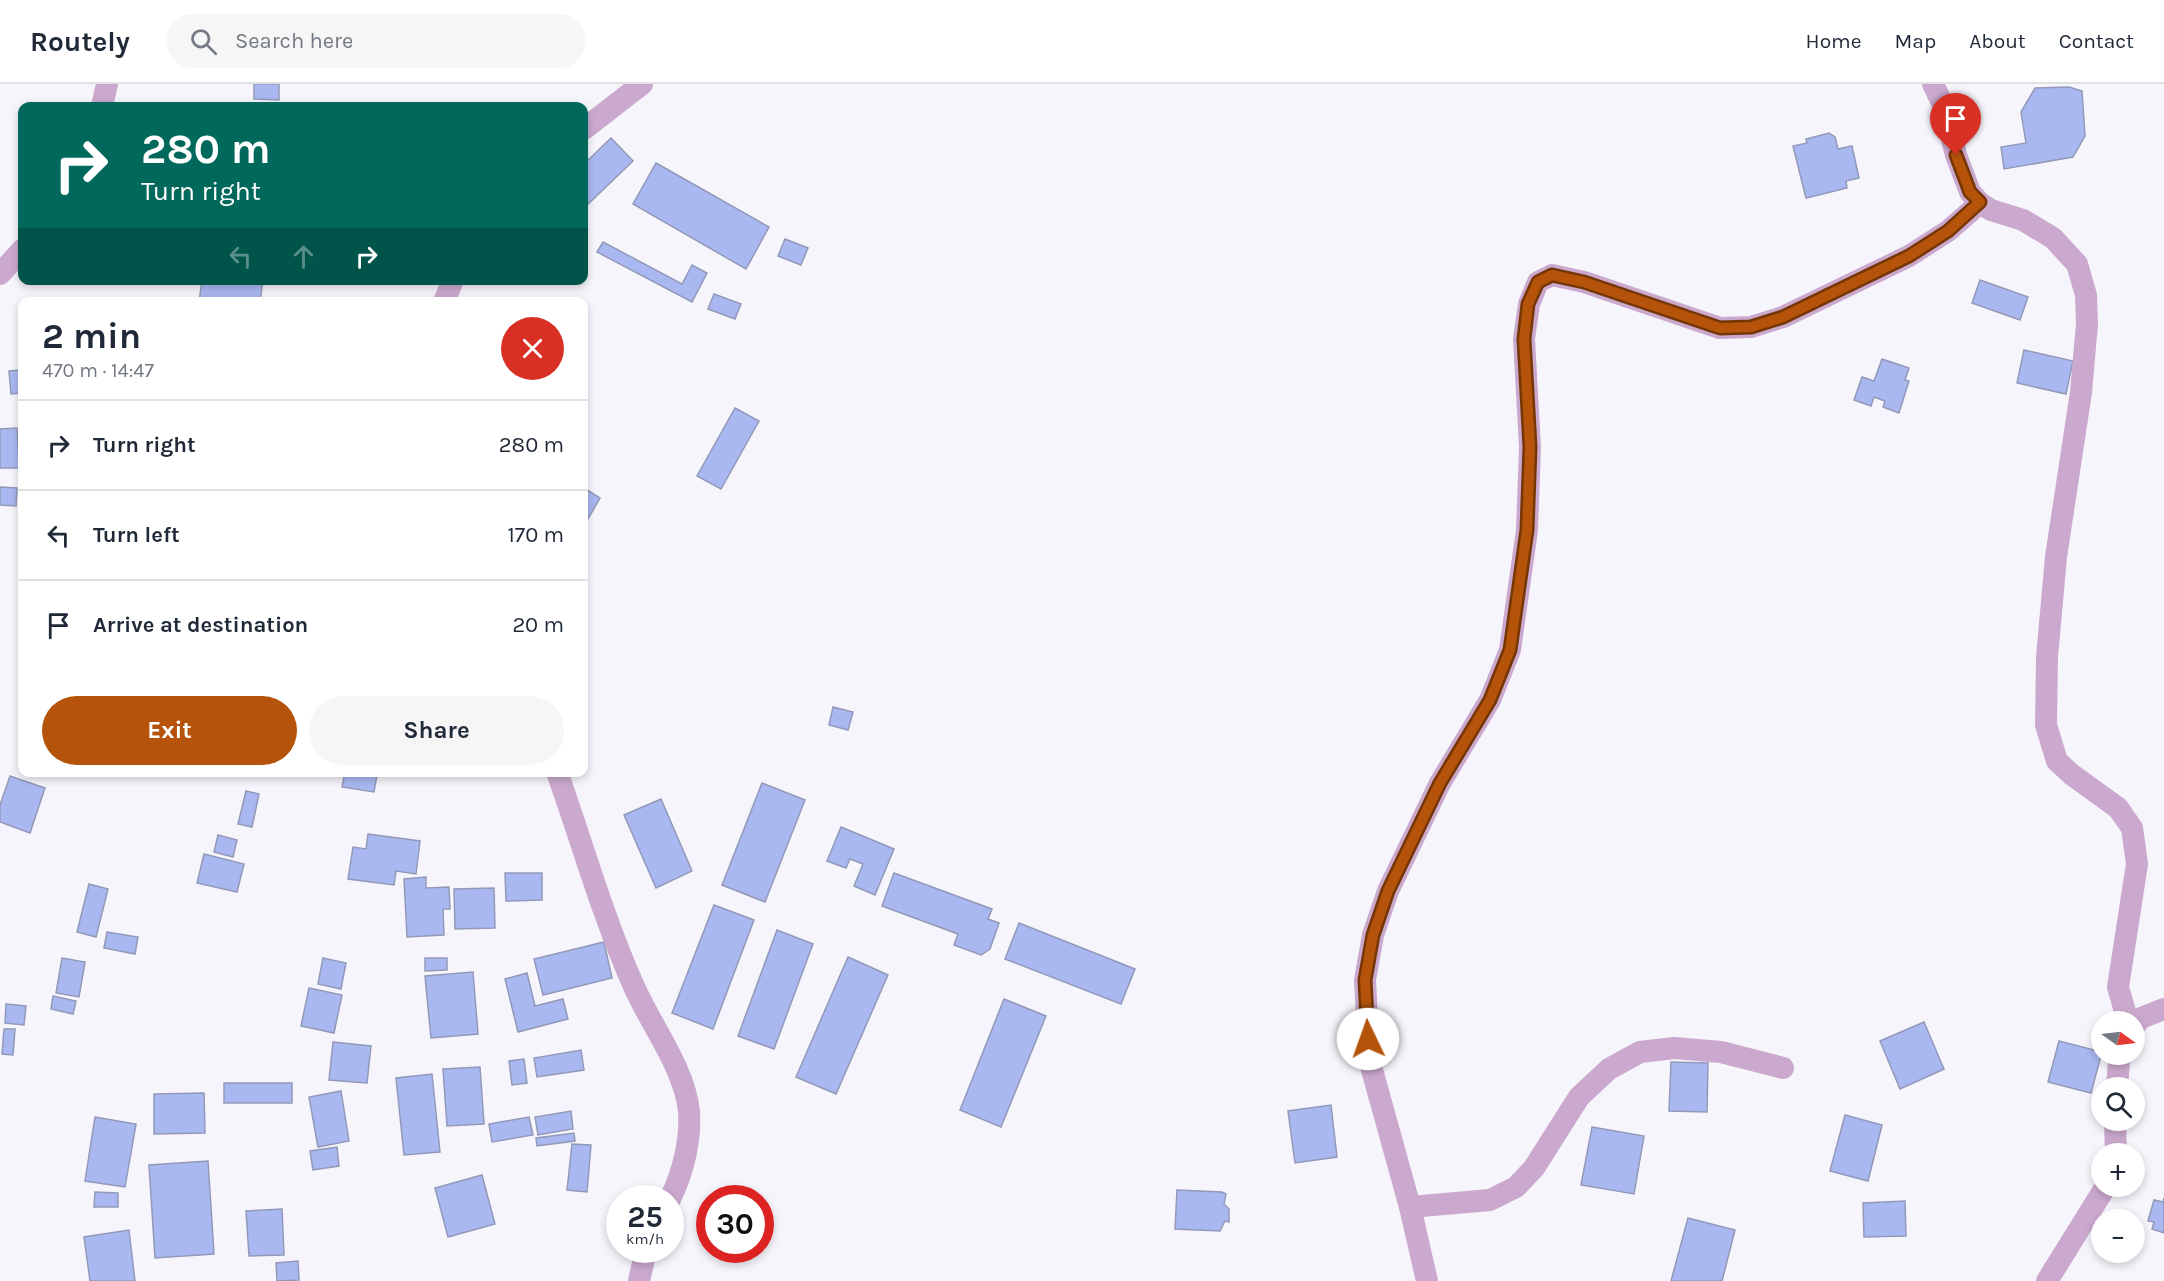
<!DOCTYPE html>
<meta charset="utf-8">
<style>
body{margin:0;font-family:Karla,sans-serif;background:#f6f6f7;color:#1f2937;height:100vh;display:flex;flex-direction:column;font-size:22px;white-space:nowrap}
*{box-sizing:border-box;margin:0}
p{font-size:20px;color:#747a83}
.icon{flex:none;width:33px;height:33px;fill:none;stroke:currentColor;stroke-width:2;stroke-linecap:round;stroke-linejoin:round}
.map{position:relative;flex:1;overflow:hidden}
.side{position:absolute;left:18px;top:213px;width:570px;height:480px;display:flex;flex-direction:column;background:#fff;border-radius:12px;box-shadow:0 3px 9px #0003}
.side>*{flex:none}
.banner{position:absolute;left:18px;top:18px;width:570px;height:183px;border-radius:12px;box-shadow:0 3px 9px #0003;background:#00695c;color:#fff;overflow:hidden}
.needle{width:39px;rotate:104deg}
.fabs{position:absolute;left:2091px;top:927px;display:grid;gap:12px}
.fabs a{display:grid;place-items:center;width:54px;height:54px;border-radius:50%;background:#fff;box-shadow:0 3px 9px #0003;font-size:30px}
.speed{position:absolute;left:606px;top:1101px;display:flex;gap:12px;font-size:30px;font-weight:700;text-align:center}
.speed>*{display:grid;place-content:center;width:78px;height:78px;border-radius:50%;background:#fff;box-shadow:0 3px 9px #0003;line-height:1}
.speed small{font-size:15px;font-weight:400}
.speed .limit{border:9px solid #d22;background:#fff;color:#111}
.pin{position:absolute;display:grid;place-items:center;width:51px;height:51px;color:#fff;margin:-62px -26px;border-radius:50% 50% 50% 0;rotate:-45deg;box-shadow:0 0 6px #0007}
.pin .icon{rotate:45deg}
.me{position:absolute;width:66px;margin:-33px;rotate:357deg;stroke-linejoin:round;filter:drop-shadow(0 0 4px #0008)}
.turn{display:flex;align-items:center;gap:21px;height:126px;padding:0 24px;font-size:27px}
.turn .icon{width:78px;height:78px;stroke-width:2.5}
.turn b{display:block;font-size:42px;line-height:51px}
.lanes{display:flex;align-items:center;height:57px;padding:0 24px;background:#0003;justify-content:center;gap:30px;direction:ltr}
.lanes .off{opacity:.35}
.round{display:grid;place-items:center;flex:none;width:63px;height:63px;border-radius:32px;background:#f6f6f7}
.head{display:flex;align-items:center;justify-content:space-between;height:102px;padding:0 24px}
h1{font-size:36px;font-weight:700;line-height:45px}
.action{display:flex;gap:12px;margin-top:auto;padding:12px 24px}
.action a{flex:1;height:69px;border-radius:36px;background:#b45309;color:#fff;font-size:24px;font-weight:700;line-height:69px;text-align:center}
.action a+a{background:#f6f6f7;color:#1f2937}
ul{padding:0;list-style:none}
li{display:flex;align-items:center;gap:18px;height:90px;padding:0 24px;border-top:2px solid #e0e1e3}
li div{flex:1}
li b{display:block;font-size:22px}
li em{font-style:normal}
header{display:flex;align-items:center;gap:36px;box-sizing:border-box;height:84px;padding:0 30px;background:#fff;border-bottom:2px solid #e0e1e3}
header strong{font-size:28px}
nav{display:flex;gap:33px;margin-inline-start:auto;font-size:21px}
.search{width:420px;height:54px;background:#f6f6f7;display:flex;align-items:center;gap:15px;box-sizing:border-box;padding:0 21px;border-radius:33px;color:#747a83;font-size:22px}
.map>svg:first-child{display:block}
.building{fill:#aab8f1;stroke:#9299b8;stroke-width:1.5}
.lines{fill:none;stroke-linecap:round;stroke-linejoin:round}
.minor{stroke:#cba9ce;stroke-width:22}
.route-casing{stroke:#753606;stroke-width:15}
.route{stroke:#b45309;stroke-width:10}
</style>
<header>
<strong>Routely</strong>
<div class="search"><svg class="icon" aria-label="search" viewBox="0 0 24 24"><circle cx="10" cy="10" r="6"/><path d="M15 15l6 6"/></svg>Search here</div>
<nav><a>Home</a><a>Map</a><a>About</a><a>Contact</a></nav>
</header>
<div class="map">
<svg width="2164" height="1197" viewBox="0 0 2164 1197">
<rect width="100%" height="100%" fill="#f7f5fc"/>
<g class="building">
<path d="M254,0H279V16L254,15Z"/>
<path d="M2069,3L2082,7L2085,52L2073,73L2004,85L2001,63L2026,59L2021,28L2035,4Z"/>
<path d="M1829,49L1835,53L1838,65L1852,62L1859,94L1846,97L1847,104L1806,114L1793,62L1807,59L1806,55Z"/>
<path d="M611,54L633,77L584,124V80Z"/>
<path d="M656,79L769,143L746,185L633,120Z"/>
<path d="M785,155L808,164L801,181L778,172Z"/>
<path d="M603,158L682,200L692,181L707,189L692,218L597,168Z"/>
<path d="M202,196H263L260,218H199Z"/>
<path d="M1980,196L2028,213L2020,236L1972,219Z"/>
<path d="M714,210L741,220L735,235L708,225Z"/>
<path d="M2024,266L2073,277L2066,310L2017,299Z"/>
<path d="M1882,275L1909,284L1905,296L1909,297L1899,329L1883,323L1885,317L1874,313L1871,322L1854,316L1862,293L1874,297Z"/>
<path d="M22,286V309L11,310L9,287Z"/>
<path d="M735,324L759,337L721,405L697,392Z"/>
<path d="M17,344L19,384H0V345Z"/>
<path d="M0,403L17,404L16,422L0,421Z"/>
<path d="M584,404L600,414L584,442Z"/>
<path d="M833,623L853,628L848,646L829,641Z"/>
<path d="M345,688L377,691L374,708L342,703Z"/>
<path d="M10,692L45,704L30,749L0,738V721Z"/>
<path d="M762,699L805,716L765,818L722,801Z"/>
<path d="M246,707L259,710L252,743L238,740Z"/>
<path d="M661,715L692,787L656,804L624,731Z"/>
<path d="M841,743L894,765L875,811L854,802L863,780L850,775L846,784L827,777Z"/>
<path d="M368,750L420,757L416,790L396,787L394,801L348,795L353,763L366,765Z"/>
<path d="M218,751L237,756L233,773L214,768Z"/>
<path d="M204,770L244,780L237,808L197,799Z"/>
<path d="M505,789H542V816L506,817Z"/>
<path d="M894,789L992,825L988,835L999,839L990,865L981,871L954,861L958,850L882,822Z"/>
<path d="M426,793V804L449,803L450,825H443L444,851L407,853L404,795Z"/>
<path d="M89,800L108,805L96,853L77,848Z"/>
<path d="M494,804L495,844L455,845L454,805Z"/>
<path d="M714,821L754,836L713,945L672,929Z"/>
<path d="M1019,839L1135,885L1121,920L1005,875Z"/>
<path d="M777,846L813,860L774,965L738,952Z"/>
<path d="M107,848L138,853L135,870L104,864Z"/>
<path d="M604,858L612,894L543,911L534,875Z"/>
<path d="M848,873L888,891L836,1010L796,993Z"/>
<path d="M62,874L85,878L79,913L56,909Z"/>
<path d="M323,874L346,879L341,905L318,900Z"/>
<path d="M425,874H447V886L425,887Z"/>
<path d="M473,888L478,950L431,954L425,892Z"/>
<path d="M527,889L535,922L563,915L568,935L518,948L505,895Z"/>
<path d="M309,904L342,911L334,949L301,942Z"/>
<path d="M53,912L76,917L73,930L51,925Z"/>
<path d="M1004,915L1046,932L1001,1043L960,1026Z"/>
<path d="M6,920L26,922L24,941L5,939Z"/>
<path d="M1924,938L1944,985L1900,1005L1880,957Z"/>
<path d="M4,945H15L13,971L2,970Z"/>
<path d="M2059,957L2102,968L2091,1009L2048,998Z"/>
<path d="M333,958L371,962L367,999L329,996Z"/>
<path d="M581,966L584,986L537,993L534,974Z"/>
<path d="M524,975L527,999L512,1001L509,977Z"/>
<path d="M1671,978L1708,979L1707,1028L1669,1027Z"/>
<path d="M480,983L484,1040L447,1042L443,985Z"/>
<path d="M432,990L440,1068L404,1071L396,994Z"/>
<rect x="224" y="999" width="68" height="20"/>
<path d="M341,1007L349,1057L318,1063L309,1013Z"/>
<path d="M204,1009L205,1049L154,1050V1010Z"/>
<path d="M1331,1021L1337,1073L1295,1079L1288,1027Z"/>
<path d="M571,1027L573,1045L538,1051L535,1033Z"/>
<path d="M1845,1031L1882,1041L1868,1097L1830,1087Z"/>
<path d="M95,1033L136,1040L125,1103L85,1097Z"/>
<path d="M529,1033L533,1051L492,1058L489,1040Z"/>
<path d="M1592,1043L1644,1052L1634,1110L1581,1101Z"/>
<path d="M574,1049L575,1057L537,1062L536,1054Z"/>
<path d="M572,1060L591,1061L587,1108L567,1106Z"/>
<path d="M337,1063L339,1082L313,1086L310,1067Z"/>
<path d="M208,1077L214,1170L155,1174L149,1081Z"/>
<path d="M482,1091L495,1140L448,1153L435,1104Z"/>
<path d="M1177,1106L1222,1108L1226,1110L1224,1120L1229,1125V1138L1225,1137L1220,1147L1175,1145Z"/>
<path d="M95,1108L118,1109V1123H94Z"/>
<path d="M2164,1114V1149L2152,1145L2154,1138L2148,1137L2154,1116L2163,1118Z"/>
<path d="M1905,1117L1906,1152L1864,1153L1863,1119Z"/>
<path d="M282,1125L284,1171L249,1172L246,1127Z"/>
<path d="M1688,1134L1735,1146L1722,1197H1671Z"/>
<path d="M129,1146L135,1197H90L84,1153Z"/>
<path d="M298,1177L299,1196L277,1197L276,1179Z"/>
</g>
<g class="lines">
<g class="minor">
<path d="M1933,0L1944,23L1956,71L1970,108L1980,119L1991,126L2023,136L2053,154L2077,180L2086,211L2087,240L2081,308L2056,473L2047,573L2046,641L2057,677L2071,690L2118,724L2132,744L2137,780L2118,903L2128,938"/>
<path d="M102,22L107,0"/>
<path d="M584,45L642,0"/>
<path d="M0,190L22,166"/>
<path d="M444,218L453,196"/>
<path d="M557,688C582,758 602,830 632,898C649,939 684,982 689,1027C691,1056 683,1089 670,1115"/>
<path d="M2134,942L2141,934L2164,925"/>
<path d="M2117,1004L2119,976L2121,970"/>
<path d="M2115,1036L2116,1070"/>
<path d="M1410,1123L1490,1116L1516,1103L1534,1084L1579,1013L1609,985L1640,968L1674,964L1721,968L1783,984"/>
<path d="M639,1197L646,1166"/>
<path d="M1427,1197L1410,1123L1369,975L1365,896L1373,851L1388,807L1440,699L1490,616L1510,566L1527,446L1530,363L1524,255L1529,220L1538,198L1552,191L1584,198L1720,244L1751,243L1783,233L1909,172L1948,147L1980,119"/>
<path d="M2047,1197L2106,1102"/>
</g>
</g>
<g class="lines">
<defs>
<path id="route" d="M1368,955L1365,896L1373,851L1388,807L1440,699L1490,616L1510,566L1527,446L1530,363L1524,255L1528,220L1538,198L1552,191L1584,198L1720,244L1751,243L1783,233L1909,172L1948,147L1980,118L1970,108L1956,71"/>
</defs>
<use href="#route" class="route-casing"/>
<use href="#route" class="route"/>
</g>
</svg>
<div class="fabs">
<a><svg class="needle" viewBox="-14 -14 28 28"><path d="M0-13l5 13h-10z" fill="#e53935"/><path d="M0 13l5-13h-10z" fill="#747a83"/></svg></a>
<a><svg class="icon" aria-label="search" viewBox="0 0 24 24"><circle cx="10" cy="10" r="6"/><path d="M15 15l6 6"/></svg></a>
<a>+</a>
<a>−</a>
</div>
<div class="speed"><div>25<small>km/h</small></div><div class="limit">30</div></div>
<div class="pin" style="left:1956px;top:71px;background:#d93025"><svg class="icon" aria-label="arrive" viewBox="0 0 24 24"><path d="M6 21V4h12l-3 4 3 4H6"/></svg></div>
<svg class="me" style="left:1368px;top:955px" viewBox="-20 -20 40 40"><circle r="19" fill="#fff"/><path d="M0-13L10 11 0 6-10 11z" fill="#b45309"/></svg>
<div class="banner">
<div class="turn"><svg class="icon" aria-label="right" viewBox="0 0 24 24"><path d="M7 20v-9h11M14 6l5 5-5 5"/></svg><div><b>280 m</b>Turn right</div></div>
<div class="lanes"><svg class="icon off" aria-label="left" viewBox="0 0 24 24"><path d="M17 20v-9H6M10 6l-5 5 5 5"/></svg><svg class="icon off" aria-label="ahead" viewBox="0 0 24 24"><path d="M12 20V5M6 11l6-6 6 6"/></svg><svg class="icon" aria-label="right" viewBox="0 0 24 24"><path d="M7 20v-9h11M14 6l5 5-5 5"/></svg></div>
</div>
<section class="side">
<div class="head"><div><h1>2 min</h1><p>470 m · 14:47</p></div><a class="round" style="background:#d93025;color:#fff"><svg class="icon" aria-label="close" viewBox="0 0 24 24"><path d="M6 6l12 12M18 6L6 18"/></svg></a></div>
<ul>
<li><svg class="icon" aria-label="right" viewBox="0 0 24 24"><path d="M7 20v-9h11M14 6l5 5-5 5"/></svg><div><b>Turn right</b></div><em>280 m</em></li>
<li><svg class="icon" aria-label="left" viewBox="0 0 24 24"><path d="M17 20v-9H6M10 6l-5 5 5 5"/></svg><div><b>Turn left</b></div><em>170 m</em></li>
<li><svg class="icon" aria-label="arrive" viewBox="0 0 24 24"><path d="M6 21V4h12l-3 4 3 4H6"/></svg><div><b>Arrive at destination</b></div><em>20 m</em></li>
</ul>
<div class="action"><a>Exit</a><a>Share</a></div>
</section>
</div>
